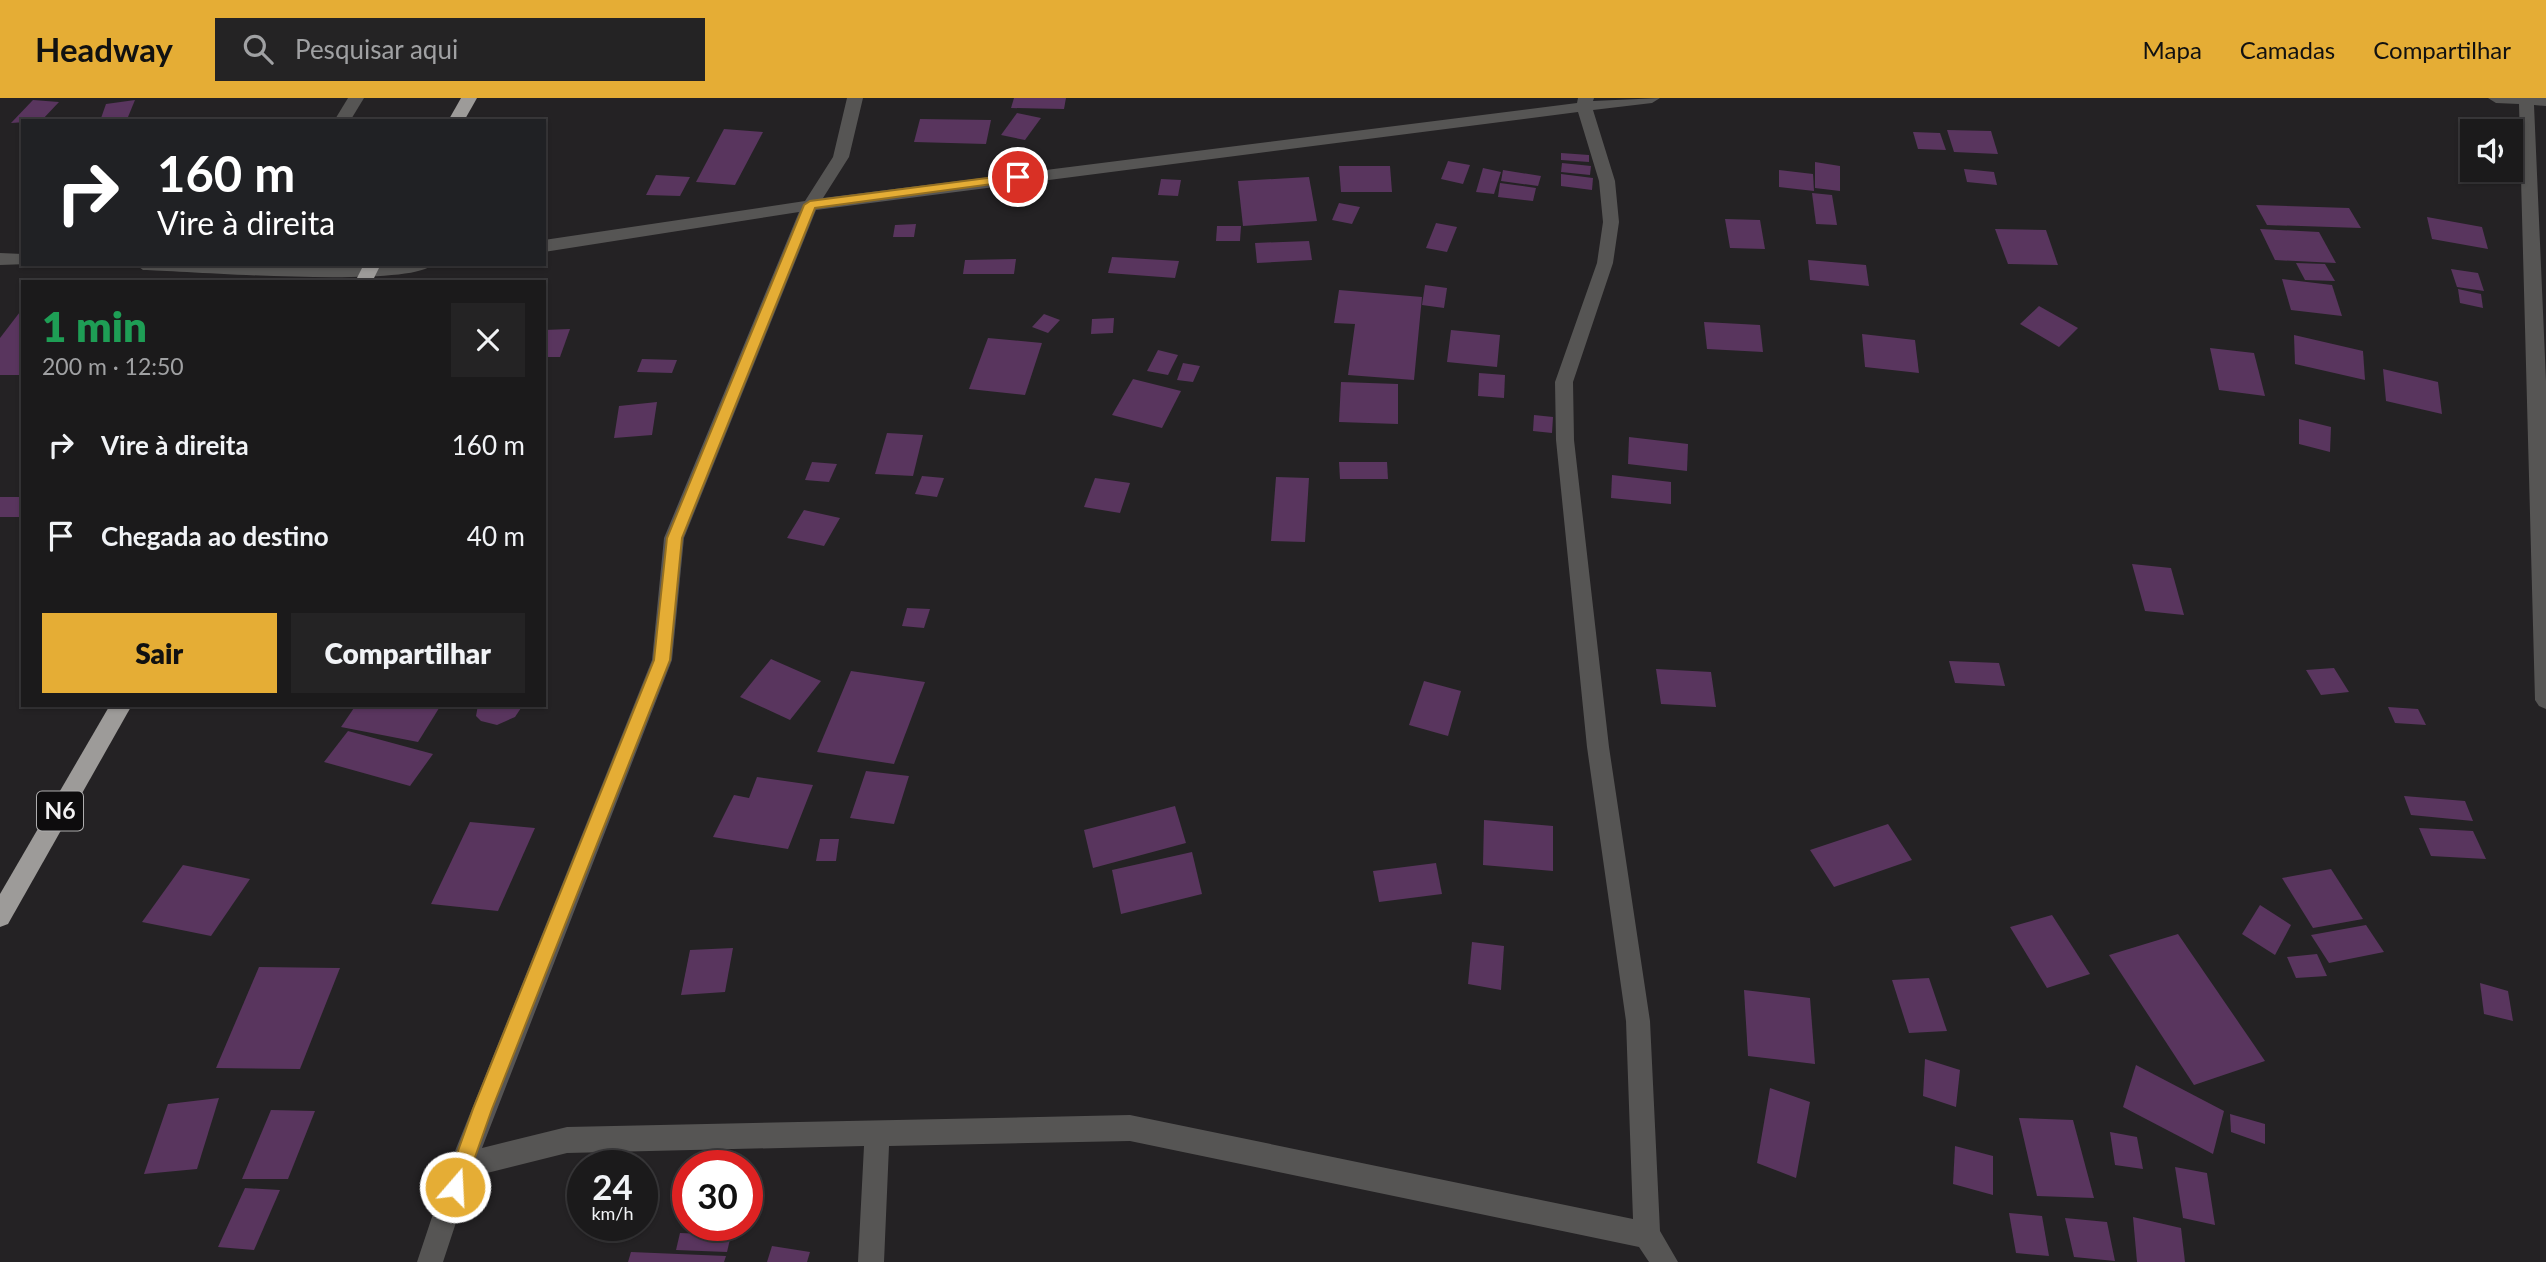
<!DOCTYPE html>
<html lang="pt">
<meta charset="utf-8">
<style>
body{margin:0;font-family:Lato,sans-serif;background:#242324;color:#f1f3f6;height:100vh;display:flex;flex-direction:column;font-size:26px;white-space:nowrap}
*{box-sizing:border-box;margin:0}
p{font-size:23px;color:#a0a1a3}
.icon{flex:none;width:38px;height:38px;fill:none;stroke:currentColor;stroke-width:2;stroke-linecap:round;stroke-linejoin:round}
.map{position:relative;flex:1;overflow:hidden}
.sheet{position:absolute;left:21px;top:182px;width:525px;height:427px;display:flex;flex-direction:column;background:#1b1a1b;border-radius:0px;box-shadow:0 2px 5px #0004,0 0 0 2px #39383a}
.sheet>*{flex:none}
.banner{position:absolute;left:21px;top:21px;width:525px;height:147px;border-radius:0px;box-shadow:0 2px 5px #0004,0 0 0 2px #39383a;background:#202124;color:#fff;overflow:hidden}
.buttons{position:absolute;left:2460px;top:21px;display:grid;gap:14px}
.buttons a{display:grid;place-items:center;width:63px;height:63px;border-radius:0px;background:#1b1a1b;box-shadow:0 2px 5px #0004,0 0 0 2px #39383a;font-size:35px}
.speed{position:absolute;left:567px;top:1052px;display:flex;gap:14px;font-size:35px;font-weight:700;text-align:center}
.speed>*{display:grid;place-content:center;width:91px;height:91px;border-radius:50%;background:#1b1a1b;box-shadow:0 2px 5px #0004,0 0 0 2px #39383a;line-height:1}
.speed small{font-size:18px;font-weight:400}
.speed .limit{border:10px solid #d22;background:#fff;color:#111}
.pin{position:absolute;display:grid;place-items:center;width:60px;height:60px;color:#fff;margin:-30px;border:4px solid #fff;border-radius:50%;box-shadow:0 2px 7px #0007}
.me{position:absolute;width:77px;margin:-38px;rotate:19deg;stroke-linejoin:round;filter:drop-shadow(0 0 5px #0008)}
.turn{display:flex;align-items:center;gap:24px;height:147px;padding:0 21px;font-size:32px}
.turn .icon{width:91px;height:91px;stroke-width:2.5}
.turn b{display:block;font-size:49px;line-height:60px}
.round{display:grid;place-items:center;flex:none;width:74px;height:74px;border-radius:0px;background:#242324}
.summary{display:flex;align-items:center;justify-content:space-between;height:119px;padding:0 21px}
h1{font-size:42px;font-weight:800;line-height:52px;color:#1e9e55}
.primary-button{display:flex;gap:14px;margin-top:auto;padding:14px 21px}
.primary-button a{flex:1;height:80px;border-radius:0px;background:#e5ad35;color:#111;font-size:28px;font-weight:800;line-height:80px;text-align:center}
.primary-button a+a{background:#242324;color:#f1f3f6}
ul{padding:0;list-style:none}
li{display:flex;align-items:center;gap:21px;height:91px;padding:0 21px}
li div{flex:1}
li b{display:block;font-size:26px}
li em{font-style:normal}
header{display:flex;align-items:center;gap:42px;box-sizing:border-box;height:98px;padding:0 35px;background:#e5ad35;color:#111}
header strong{font-size:33px}
nav{display:flex;gap:38px;margin-inline-start:auto;font-size:24px}
.search{width:490px;height:63px;background:#242324;display:flex;align-items:center;gap:18px;box-sizing:border-box;padding:0 24px;border-radius:0px;color:#a0a1a3;font-size:26px}
.map>svg:first-child{display:block}
.building{fill:#59355e}
.lines{fill:none;stroke-linecap:round;stroke-linejoin:round}
.street{fill:#565554;fill-rule:evenodd}
.highway{fill:#9d9b99;fill-rule:evenodd}
.route{fill:#e5ad35;stroke:#957022;stroke-width:2}
.labels{text-anchor:middle;stroke-width:5;stroke-linejoin:round;paint-order:stroke}
.shield{fill:#0d0c0d;stroke:#aeadae;stroke-width:2}
.shield-label{font-size:23px;font-weight:bold;fill:#f3f2f3}
</style>
<header>
<strong>Headway</strong>
<div class="search"><svg class="icon" aria-label="search" viewBox="0 0 24 24"><circle cx="10" cy="10" r="6"/><path d="M15 15l6 6"/></svg>Pesquisar aqui</div>
<nav><a>Mapa</a><a>Camadas</a><a>Compartilhar</a></nav>
</header>
<div class="map">
<svg width="2546" height="1164" viewBox="0 0 2546 1164">
<rect width="100%" height="100%" fill="#242224"/>
<g class="building">
<path d="M1014,0H1066L1064,11L1011,10Z"/>
<path d="M33,2L59,4L41,23L11,25Z"/>
<path d="M135,2L128,19L100,23L106,6Z"/>
<path d="M1017,15L1041,20L1025,42L1001,37Z"/>
<path d="M920,21L991,22L986,46L914,44Z"/>
<path d="M724,31L763,34L735,87L696,84Z"/>
<path d="M1947,32L1991,33L1998,56L1954,54Z"/>
<path d="M1913,34L1940,35L1946,52L1918,51Z"/>
<path d="M1561,55L1589,57V64L1561,62Z"/>
<path d="M1448,63L1470,67L1463,86L1441,81Z"/>
<path d="M1815,64L1840,68V93L1815,90Z"/>
<path d="M1562,65L1591,68L1590,77L1561,74Z"/>
<path d="M1339,68H1390L1392,94H1341Z"/>
<path d="M1483,70L1501,74L1494,96L1476,94Z"/>
<path d="M1964,71L1994,74L1997,87L1967,84Z"/>
<path d="M1503,72L1541,78L1538,88L1501,83Z"/>
<path d="M1779,72L1813,76L1814,93L1779,89Z"/>
<path d="M1561,76L1593,80L1592,92L1561,88Z"/>
<path d="M656,77L690,79L680,98L646,97Z"/>
<path d="M1309,79L1317,123L1243,128L1238,83Z"/>
<path d="M1161,81L1181,82L1178,98L1158,97Z"/>
<path d="M1500,85L1536,90L1533,103L1498,99Z"/>
<path d="M1812,95L1832,97L1837,127L1816,126Z"/>
<path d="M1339,105L1360,109L1352,126L1332,122Z"/>
<path d="M2256,107L2349,110L2361,130L2267,127Z"/>
<path d="M2427,119L2482,129L2488,151L2432,141Z"/>
<path d="M1725,121L1760,122L1765,151L1730,150Z"/>
<path d="M1436,125L1457,129L1447,154L1426,150Z"/>
<path d="M916,126L914,139H893L895,127Z"/>
<path d="M1217,128H1241L1240,143H1216Z"/>
<path d="M1995,131L2046,132L2058,167L2008,166Z"/>
<path d="M2260,131L2319,134L2336,165L2275,162Z"/>
<path d="M1309,143L1312,162L1257,165L1255,145Z"/>
<path d="M1112,159L1179,163L1175,180L1108,175Z"/>
<path d="M1016,161L1014,176H963L965,162Z"/>
<path d="M1808,162L1866,167L1869,188L1810,182Z"/>
<path d="M2296,165L2325,166L2335,183L2305,182Z"/>
<path d="M2451,171L2478,175L2484,193L2457,189Z"/>
<path d="M2282,181L2332,187L2342,218L2291,212Z"/>
<path d="M1425,187L1447,190L1444,210L1422,207Z"/>
<path d="M2458,191L2481,196L2483,210L2460,205Z"/>
<path d="M1339,192L1422,199L1414,282L1348,277L1355,226L1334,225Z"/>
<path d="M2039,208L2078,230L2059,249L2020,226Z"/>
<path d="M23,210V277H0V240Z"/>
<path d="M1044,216L1060,222L1048,235L1032,229Z"/>
<path d="M1114,220L1113,235L1091,236L1092,221Z"/>
<path d="M1704,224L1760,227L1763,254L1707,251Z"/>
<path d="M570,231L560,259H544V232Z"/>
<path d="M1451,232L1500,237L1497,269L1447,264Z"/>
<path d="M1862,236L1915,242L1919,275L1865,269Z"/>
<path d="M2294,237L2363,253L2365,282L2295,266Z"/>
<path d="M988,240L1042,245L1025,297L969,291Z"/>
<path d="M2210,250L2254,255L2265,298L2219,292Z"/>
<path d="M1158,252L1178,257L1168,277L1147,273Z"/>
<path d="M642,261L677,262L672,275L637,274Z"/>
<path d="M1183,265L1200,268L1193,284L1177,282Z"/>
<path d="M2383,271L2438,284L2442,316L2386,303Z"/>
<path d="M1479,275L1505,277L1504,300L1478,298Z"/>
<path d="M1133,281L1181,293L1162,330L1112,317Z"/>
<path d="M1341,284L1398,286V326L1339,324Z"/>
<path d="M657,304L652,337L614,340L619,308Z"/>
<path d="M1534,317L1553,319L1552,335L1533,333Z"/>
<path d="M2299,321L2331,329L2330,354L2299,346Z"/>
<path d="M887,335L923,337L913,378L875,376Z"/>
<path d="M1629,339L1688,346L1687,373L1628,366Z"/>
<path d="M812,364L837,366L829,384L805,382Z"/>
<path d="M1339,364H1387L1388,381H1340Z"/>
<path d="M1612,377L1671,384V406L1611,400Z"/>
<path d="M922,378L944,380L937,399L915,396Z"/>
<path d="M1276,379L1309,380L1305,444L1271,443Z"/>
<path d="M1095,380L1130,385L1120,415L1084,409Z"/>
<rect x="0" y="399" width="23" height="20"/>
<path d="M804,412L840,420L824,448L787,440Z"/>
<path d="M2132,466L2171,470L2184,517L2145,513Z"/>
<path d="M907,510L930,511L924,530L902,528Z"/>
<path d="M771,561L821,583L790,622L740,599Z"/>
<path d="M1949,563L1999,565L2005,588L1955,585Z"/>
<path d="M2334,570L2349,594L2321,597L2306,572Z"/>
<path d="M1656,571L1711,574L1716,609L1661,606Z"/>
<path d="M851,573L925,584L894,666L817,654Z"/>
<path d="M1424,583L1461,593L1448,638L1409,627Z"/>
<path d="M356,607H441L418,644L341,629Z"/>
<path d="M478,607H523L515,619L497,627L481,623L476,618Z"/>
<path d="M2388,609L2418,611L2426,627L2395,625Z"/>
<path d="M348,633L433,656L410,688L324,664Z"/>
<path d="M866,673L909,678L894,726L850,720Z"/>
<path d="M757,679L813,687L788,751L713,739L734,697L749,700Z"/>
<path d="M2404,698L2465,703L2473,723L2411,717Z"/>
<path d="M1175,708L1186,745L1093,770L1084,732Z"/>
<path d="M1484,722L1553,728V773L1483,767Z"/>
<path d="M470,724L535,730L498,813L431,806Z"/>
<path d="M1888,726L1912,762L1834,789L1810,752Z"/>
<path d="M2419,730L2473,733L2486,761L2431,758Z"/>
<path d="M820,741H839L836,763H816Z"/>
<path d="M1192,754L1202,796L1121,816L1112,772Z"/>
<path d="M1436,765L1442,796L1379,804L1373,773Z"/>
<path d="M183,767L250,781L211,838L142,824Z"/>
<path d="M2331,771L2363,821L2313,830L2282,780Z"/>
<path d="M2260,807L2291,827L2275,857L2242,836Z"/>
<path d="M2052,817L2090,876L2047,890L2010,829Z"/>
<path d="M2366,827L2384,854L2329,865L2311,837Z"/>
<path d="M2178,836L2265,963L2194,987L2109,857Z"/>
<path d="M1472,844L1504,848L1501,892L1468,886Z"/>
<path d="M733,850L725,894L681,897L690,852Z"/>
<path d="M2317,856L2327,878L2296,880L2287,859Z"/>
<path d="M259,869L340,870L300,971L216,970Z"/>
<path d="M1929,880L1947,933L1909,935L1892,882Z"/>
<path d="M2480,885L2508,893L2513,923L2484,916Z"/>
<path d="M1744,892L1810,900L1815,966L1748,958Z"/>
<path d="M1925,961L1960,972L1956,1009L1923,998Z"/>
<path d="M2136,967L2224,1013L2213,1056L2123,1009Z"/>
<path d="M1770,990L1810,1004L1796,1080L1757,1065Z"/>
<path d="M219,1000L197,1071L144,1076L168,1006Z"/>
<path d="M271,1012L315,1013L288,1081H242Z"/>
<path d="M2230,1016L2265,1026V1046L2231,1034Z"/>
<path d="M2019,1020L2073,1022L2094,1100L2037,1098Z"/>
<path d="M2110,1034L2137,1039L2143,1071L2115,1067Z"/>
<path d="M1955,1048L1993,1058V1097L1953,1086Z"/>
<path d="M2175,1069L2207,1075L2215,1127L2183,1120Z"/>
<path d="M245,1090L280,1092L254,1152L218,1149Z"/>
<path d="M2009,1115L2042,1118L2049,1158L2016,1155Z"/>
<path d="M2133,1119L2181,1130L2185,1164H2137Z"/>
<path d="M2065,1120L2107,1124L2115,1163L2074,1159Z"/>
<path d="M680,1135L731,1137L727,1154L676,1152Z"/>
<path d="M772,1148L810,1154L807,1164H767Z"/>
<path d="M631,1154L726,1158L724,1164H628Z"/>
</g>
<g class="lines">
<g class="street">
<path d="M348,0H364L350,23H334Z"/>
<path d="M847,0H863L849,59L823,100L1577,5L1578,0H1594L1593,3L1660,0L1652,5L1593,12L1615,83L1619,124L1613,165L1573,284L1574,342L1609,649L1650,923L1660,1133L1678,1164H1649L1639,1149L1130,1043L889,1048L884,1164H858L864,1048L567,1055L471,1079L443,1164H417L449,1068L652,562L664,440L799,114L544,154V142L805,103L833,59ZM1578,14L1599,83L1603,124L1597,165L1555,284L1556,342L1587,649L1626,923L1633,1121L1130,1017L567,1029L482,1050L672,562L684,440L816,112Z"/>
<path d="M2488,0H2546V8L2534,7L2546,283V611L2539,608L2535,602L2519,6L2496,5Z"/>
<path d="M0,155L23,156V166H28L0,167Z"/>
<path d="M135,166L368,169L433,166C413,191 186,173 143,172Z"/>
</g>
<g class="highway">
<path d="M461,0H477L464,23H448Z"/>
<path d="M364,166H381L372,184H355Z"/>
<path d="M110,607H132L8,826L0,829V796Z"/>
</g>
</g>
<path class="route" d="M1018,76L1022,77V82L815,110L682,440L670,562L492,1011L462,1096L455,1099L448,1096L445,1089L473,1011L654,562L667,440L804,107L810,103Z"/>
<g class="labels">
<rect class="shield" x="37" y="693.5" width="46" height="39" rx="5"/>
<g class="shield-label">
<text x="60" y="721">N6</text>
</g>
</g>
</svg>
<div class="buttons">
<a><svg class="icon" aria-label="sound" viewBox="0 0 24 24"><path d="M4 9h4l5-4v14l-5-4H4zM17 9q2 3 0 6"/></svg></a>
</div>
<div class="speed"><div>24<small>km/h</small></div><div class="limit">30</div></div>
<div class="pin" style="left:1018px;top:79px;background:#d93025"><svg class="icon" aria-label="arrive" viewBox="0 0 24 24"><path d="M6 21V4h12l-3 4 3 4H6"/></svg></div>
<svg class="me" style="left:455px;top:1089px" viewBox="-20 -20 40 40"><circle r="17" fill="#e5ad35" stroke="#fff" stroke-width="3"/><path d="M0-11L8 9 0 5-8 9z" fill="#fff"/></svg>
<div class="banner">
<div class="turn"><svg class="icon" aria-label="right" viewBox="0 0 24 24"><path d="M7 20v-9h11M14 6l5 5-5 5"/></svg><div><b>160 m</b>Vire à direita</div></div>
</div>
<section class="sheet">
<div class="summary"><div><h1>1 min</h1><p>200 m · 12:50</p></div><a class="round"><svg class="icon" aria-label="close" viewBox="0 0 24 24"><path d="M6 6l12 12M18 6L6 18"/></svg></a></div>
<ul>
<li><svg class="icon" aria-label="right" viewBox="0 0 24 24"><path d="M7 20v-9h11M14 6l5 5-5 5"/></svg><div><b>Vire à direita</b></div><em>160 m</em></li>
<li><svg class="icon" aria-label="arrive" viewBox="0 0 24 24"><path d="M6 21V4h12l-3 4 3 4H6"/></svg><div><b>Chegada ao destino</b></div><em>40 m</em></li>
</ul>
<div class="primary-button"><a>Sair</a><a>Compartilhar</a></div>
</section>
</div>
